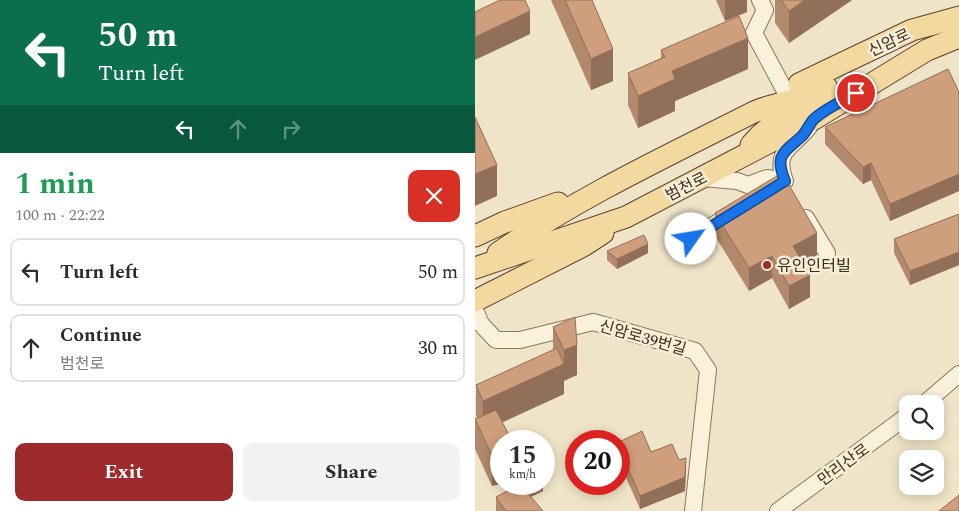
<!DOCTYPE html>
<meta charset="utf-8">
<style>
body{margin:0;font-family:Spectral,"Noto Sans KR",serif;background:#f2f2f3;color:#2b2b33;height:100vh;display:flex;flex-direction:column;font-size:19px;white-space:nowrap}
*{box-sizing:border-box;margin:0}
p{font-size:16px;color:#7c7c81}
.icon{flex:none;width:28px;height:28px;fill:none;stroke:currentColor;stroke-width:2;stroke-linecap:round;stroke-linejoin:round}
.map{position:relative;flex:1;overflow:hidden}
.sheet{display:flex;flex-direction:column;background:#fff;width:475px}
.sheet>*{flex:none}
.banner{background:#0b6e4f;color:#fff;overflow:hidden}
.tools{position:absolute;left:424px;top:395px;display:grid;gap:10px}
.tools a{display:grid;place-items:center;width:45px;height:45px;border-radius:10px;background:#fff;box-shadow:0 2px 12px #0003;font-size:25px}
.speed{position:absolute;left:15px;top:430px;display:flex;gap:10px;font-size:25px;font-weight:700;text-align:center}
.speed>*{display:grid;place-content:center;width:65px;height:65px;border-radius:50%;background:#fff;box-shadow:0 2px 12px #0003;line-height:1}
.speed small{font-size:12px;font-weight:400}
.speed .limit{border:8px solid #d22;background:#fff;color:#111}
.pin{position:absolute;display:grid;place-items:center;width:42px;height:42px;color:#fff;margin:-21px;border:2px solid #fff;border-radius:50%;box-shadow:0 1px 5px #0007}
.me{position:absolute;width:55px;margin:-28px;rotate:58deg;stroke-linejoin:round;filter:drop-shadow(0 0 4px #0008)}
.turn{display:flex;align-items:center;gap:18px;height:105px;padding:0 15px;font-size:22px}
.turn .icon{width:65px;height:65px;stroke-width:2.5}
.turn b{display:block;font-size:35px;line-height:42px}
.lanes{display:flex;align-items:center;height:48px;padding:0 15px;background:#0003;justify-content:center;gap:25px;direction:ltr}
.lanes .off{opacity:.35}
.round{display:grid;place-items:center;flex:none;width:52px;height:52px;border-radius:10px;background:#f2f2f3}
.headline{display:flex;align-items:center;justify-content:space-between;height:85px;padding:0 15px}
h1{font-size:30px;font-weight:700;line-height:38px;color:#1e9e55}
.cta{display:flex;gap:10px;margin-top:auto;padding:10px 15px}
.cta a{flex:1;height:58px;border-radius:10px;background:#9e2a2b;color:#fff;font-size:20px;font-weight:700;line-height:58px;text-align:center}
.cta a+a{background:#f2f2f3;color:#2b2b33}
ul{padding:0;list-style:none}
li{display:flex;align-items:center;gap:15px;height:68px;margin:0 10px 8px;padding:0 5px;border:2px solid #e1e1e2;border-radius:10px}
li div{flex:1}
li b{display:block;font-size:19px}
li em{font-style:normal}
main{display:flex;flex:1;min-height:0}
.map>svg:first-child{display:block}
.lines{fill:none;stroke-linecap:round;stroke-linejoin:round}
.minor-casing{stroke:#8d765c;stroke-width:18}
.major-casing{stroke:#5b4430;stroke-width:23}
.minor{stroke:#faf1dc;stroke-width:16}
.major{stroke:#f3d9a0;stroke-width:21}
.wall{fill:#b2896c}
.shaded-wall{fill:#916f58}
.building{fill:#cf9f7d;stroke:#916f58}
.route-casing{stroke:#114b97;stroke-width:12}
.route{stroke:#1a73e8;stroke-width:9}
.poi-dot{fill:#9e2a2b;stroke:#f7eed8;stroke-width:2}
.labels{text-anchor:middle;stroke-width:5;stroke-linejoin:round;paint-order:stroke}
.street-label{font-size:16px;fill:#3d2e20;stroke:#f7eed8}
.poi-label{font-size:16px;fill:#3d2e20;stroke:#f7eed8;text-anchor:start}
</style>
<main>
<section class="sheet">
<div class="banner">
<div class="turn"><svg class="icon" aria-label="left" viewBox="0 0 24 24"><path d="M17 20v-9H6M10 6l-5 5 5 5"/></svg><div><b>50 m</b>Turn left</div></div>
<div class="lanes"><svg class="icon" aria-label="left" viewBox="0 0 24 24"><path d="M17 20v-9H6M10 6l-5 5 5 5"/></svg><svg class="icon off" aria-label="ahead" viewBox="0 0 24 24"><path d="M12 20V5M6 11l6-6 6 6"/></svg><svg class="icon off" aria-label="right" viewBox="0 0 24 24"><path d="M7 20v-9h11M14 6l5 5-5 5"/></svg></div>
</div>
<div class="headline"><div><h1>1 min</h1><p>100 m · 22:22</p></div><a class="round" style="background:#d93025;color:#fff"><svg class="icon" aria-label="close" viewBox="0 0 24 24"><path d="M6 6l12 12M18 6L6 18"/></svg></a></div>
<ul>
<li><svg class="icon" aria-label="left" viewBox="0 0 24 24"><path d="M17 20v-9H6M10 6l-5 5 5 5"/></svg><div><b>Turn left</b></div><em>50 m</em></li>
<li><svg class="icon" aria-label="ahead" viewBox="0 0 24 24"><path d="M12 20V5M6 11l6-6 6 6"/></svg><div><b>Continue</b><p>범천로</p></div><em>30 m</em></li>
</ul>
<div class="cta"><a>Exit</a><a>Share</a></div>
</section>
<div class="map">
<svg width="484" height="511" viewBox="0 0 484 511">
<rect width="100%" height="100%" fill="#f0e4c8"/>
<g class="lines">
<defs>
<g id="minor">
<path d="M285,0L290,10L279,33L310,91"/>
<path d="M227,178L262,181L273,185L292,178L310,181C298,149 318,148 334,127"/>
<path d="M331,218L352,253"/>
<path d="M216,239L259,212"/>
<path d="M0,310L6,324L21,340H45L118,322L220,351L233,370L218,511"/>
<path d="M449,404L484,374"/>
<path d="M303,511L432,416"/>
</g>
<g id="major">
<path d="M324,84L437,30L484,17"/>
<path d="M0,236L30,222L83,203"/>
<path d="M23,253C104,197 192,156 279,112C292,106 305,104 318,100C330,96 339,87 352,88L353,91L348,97C321,110 296,121 276,145"/>
<path d="M0,268L151,217L339,119L452,50L484,37"/>
<path d="M0,301L108,246L128,233"/>
</g>
</defs>
<use href="#minor" class="minor-casing"/>
<use href="#major" class="major-casing"/>
<use href="#minor" class="minor"/>
<use href="#major" class="major"/>
</g>
<g class="wall">
<path d="M76,0H117L138,81L116,90Z"/>
<path d="M241,0H272V12L250,21Z"/>
<path d="M300,0H377L314,43L300,23Z"/>
<path d="M186,50L273,69L200,101V111L163,128L153,105V73L186,58Z"/>
<path d="M484,92V191L415,221L396,180L388,184L350,144V127Z"/>
<path d="M240,213L342,255L328,263L335,297L314,309L297,278L274,291L240,236Z"/>
<path d="M484,214V265L435,285L419,253V239Z"/>
<path d="M132,251L173,253L142,269L132,260Z"/>
<path d="M78,327L102,375L89,380V394L28,422L17,486L0,449V419L2,418L1,415V385L78,350Z"/>
<path d="M144,442L204,460L211,471L210,491L165,509L144,462Z"/>
<path d="M38,484H68V491L56,497L68,511H21V497L40,487Z"/>
</g>
<g class="shaded-wall">
<path d="M250,0H272V12L250,21Z"/>
<path d="M330,0H377L314,43V11Z"/>
<path d="M55,11V34L0,60V37Z"/>
<path d="M273,38V69L200,101V111L163,128V96L197,71Z"/>
<path d="M138,49V81L116,90V59Z"/>
<path d="M396,163V180L388,184V167Z"/>
<path d="M22,165V196L0,206V174Z"/>
<path d="M484,174V191L415,221V204Z"/>
<path d="M342,233V255L318,268V246Z"/>
<path d="M173,244V253L142,269V259Z"/>
<path d="M484,252V265L435,285V271Z"/>
<path d="M297,256V278L274,291V268Z"/>
<path d="M335,275V297L314,309V286Z"/>
<path d="M102,345V375L89,381V350Z"/>
<path d="M89,364V394L8,431V401Z"/>
<path d="M26,453V484L17,486V456Z"/>
<path d="M211,458L210,491L165,509V496Z"/>
<path d="M46,484H68V491L46,501Z"/>
</g>
<g class="building">
<path d="M25,0H50L55,11L0,37V12Z"/>
<path d="M90,0H117L138,49L116,59Z"/>
<path d="M306,0H330L314,11Z"/>
<path d="M264,16L273,38L197,71L200,79L163,96L153,73L190,57L186,50Z"/>
<path d="M473,69L484,92V174L415,204L396,163L388,167L350,127Z"/>
<path d="M0,117L22,165L0,174Z"/>
<path d="M307,173L342,233L318,246L335,275L314,286L297,256L274,268L240,213Z"/>
<path d="M484,214V252L435,271L419,239Z"/>
<path d="M169,235L173,244L142,259L132,251Z"/>
<path d="M100,317L102,345L89,350L78,327Z"/>
<path d="M82,348L89,364L8,401L1,385Z"/>
<path d="M21,410L37,441H26V453L17,456L0,419Z"/>
<path d="M167,431L176,452L197,444L204,460L211,458L210,477L165,496L144,448V442Z"/>
<path d="M45,484L68,511H31L21,497Z"/>
<path d="M484,495V511H464Z"/>
</g>
<g class="lines">
<defs>
<path id="route" d="M216,239L310,181C299,154 309,153 327,136C331,132 334,125 338,120C349,109 368,101 381,93"/>
</defs>
<use href="#route" class="route-casing"/>
<use href="#route" class="route"/>
</g>
<circle class="poi-dot" cx="292" cy="265" r="5"/>
<g class="labels">
<g class="street-label">
<text transform="translate(414 42) rotate(-25)" y="6">신암로</text>
<text transform="translate(211 186) rotate(-27)" y="6">범천로</text>
<text transform="translate(168 337) rotate(16)" y="6">신암로39번길</text>
<text transform="translate(368 464) rotate(-36)" y="6">만리산로</text>
</g>
<g class="poi-label">
<text x="302" y="271">유인인터빌</text>
</g>
</g>
</svg>
<div class="tools">
<a><svg class="icon" aria-label="search" viewBox="0 0 24 24"><circle cx="10" cy="10" r="6"/><path d="M15 15l6 6"/></svg></a>
<a><svg class="icon" aria-label="layers" viewBox="0 0 24 24"><path d="M12 4l9 5-9 5-9-5zM3 14l9 5 9-5"/></svg></a>
</div>
<div class="speed"><div>15<small>km/h</small></div><div class="limit">20</div></div>
<div class="pin" style="left:381px;top:93px;background:#d93025"><svg class="icon" aria-label="arrive" viewBox="0 0 24 24"><path d="M6 21V4h12l-3 4 3 4H6"/></svg></div>
<svg class="me" style="left:216px;top:239px" viewBox="-20 -20 40 40"><circle r="19" fill="#fff"/><path d="M0-13L10 11 0 6-10 11z" fill="#1a73e8"/></svg>
</div>
</main>
